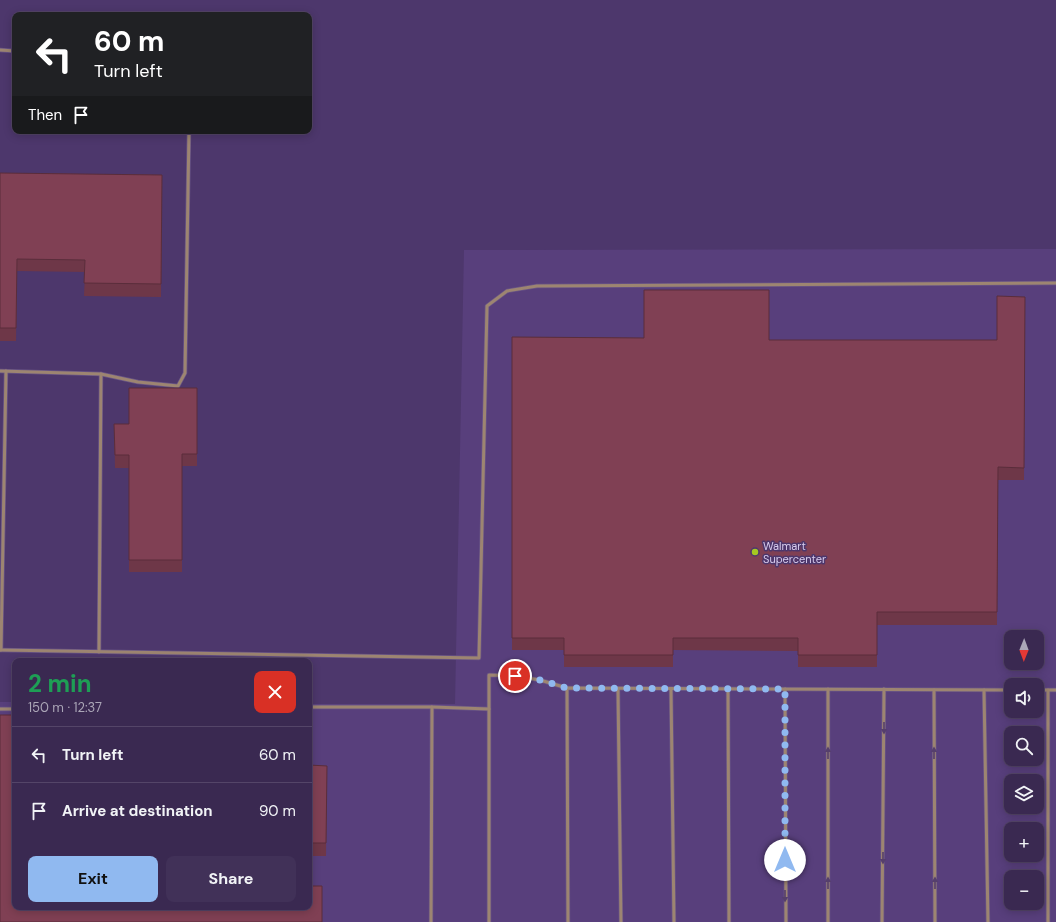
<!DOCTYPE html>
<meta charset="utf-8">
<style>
body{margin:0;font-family:"DM Sans",sans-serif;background:#413158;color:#f1f3f6;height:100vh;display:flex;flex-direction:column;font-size:15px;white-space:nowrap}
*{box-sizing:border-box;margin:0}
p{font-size:13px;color:#aba6b7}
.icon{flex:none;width:22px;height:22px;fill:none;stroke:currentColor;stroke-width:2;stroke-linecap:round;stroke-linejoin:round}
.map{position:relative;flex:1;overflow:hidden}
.side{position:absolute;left:12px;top:658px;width:300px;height:252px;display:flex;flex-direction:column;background:#3a2951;border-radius:8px;box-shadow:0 2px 10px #0003,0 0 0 1px #544568}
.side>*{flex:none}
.guide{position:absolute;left:12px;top:12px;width:300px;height:122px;border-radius:8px;box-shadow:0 2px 10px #0003,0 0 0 1px #544568;background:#202124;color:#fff;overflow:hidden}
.needle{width:26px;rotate:181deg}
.controls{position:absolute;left:1004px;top:630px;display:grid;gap:8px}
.controls a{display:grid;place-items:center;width:40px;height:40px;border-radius:8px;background:#3a2951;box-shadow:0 2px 10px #0003,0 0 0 1px #544568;font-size:20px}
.pin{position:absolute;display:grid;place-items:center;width:34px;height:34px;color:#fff;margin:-17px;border:2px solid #fff;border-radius:50%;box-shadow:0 1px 4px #0007}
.me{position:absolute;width:44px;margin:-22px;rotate:0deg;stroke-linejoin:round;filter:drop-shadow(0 0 3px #0008)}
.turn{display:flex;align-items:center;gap:14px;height:84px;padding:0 16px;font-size:18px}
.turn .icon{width:52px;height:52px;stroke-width:2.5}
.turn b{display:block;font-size:28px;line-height:34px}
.then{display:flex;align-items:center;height:38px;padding:0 16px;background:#0003;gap:8px;font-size:15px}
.round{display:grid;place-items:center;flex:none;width:42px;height:42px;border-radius:8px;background:#413158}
.head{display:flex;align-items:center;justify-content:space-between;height:68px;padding:0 16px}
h1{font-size:24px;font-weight:700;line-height:30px;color:#1e9e55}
.action{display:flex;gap:8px;margin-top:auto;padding:8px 16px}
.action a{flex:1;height:46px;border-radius:8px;background:#90b9f0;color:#111;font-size:16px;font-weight:700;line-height:46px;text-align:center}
.action a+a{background:#413158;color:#f1f3f6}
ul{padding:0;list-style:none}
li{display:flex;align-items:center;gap:12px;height:56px;padding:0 16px;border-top:1px solid #544568}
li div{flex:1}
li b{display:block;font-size:15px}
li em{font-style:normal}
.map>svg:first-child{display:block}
.built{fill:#583f7c;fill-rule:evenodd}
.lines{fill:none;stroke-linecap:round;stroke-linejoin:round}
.service-casing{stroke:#695586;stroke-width:4.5}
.service{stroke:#9d8571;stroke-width:3}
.wall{fill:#6e3748}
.building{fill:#804054;stroke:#5a2d3b}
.oneway{fill:#553f6c}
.route{stroke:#90b9f0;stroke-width:7;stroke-dasharray:0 12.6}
.poi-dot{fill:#a5c822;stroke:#4d376c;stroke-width:1.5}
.labels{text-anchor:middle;stroke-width:3;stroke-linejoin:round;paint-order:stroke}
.poi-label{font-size:11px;fill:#d8cced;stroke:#4d376c;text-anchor:start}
</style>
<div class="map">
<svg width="1056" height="922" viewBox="0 0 1056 922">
<rect width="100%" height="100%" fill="#4d376c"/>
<path class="built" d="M1056,249V922H0V702H15V907H309V704H455L464,250ZM1011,637H1037V663H1011ZM1011,685H1037V711H1011ZM1011,733H1037V759H1011ZM1011,781H1037V807H1011ZM1011,829H1037V855H1011ZM1011,877H1037V903H1011Z"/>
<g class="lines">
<defs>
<g id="service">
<path d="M0,50L15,51"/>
<path d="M0,371L101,374L99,652"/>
<path d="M101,374L138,382L178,386L185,373L189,131"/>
<path d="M0,650L479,658L487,306L507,291L537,286L1056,283"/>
<path d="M1,650L6,371"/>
<path d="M618,689L621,922"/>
<path d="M671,689L674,922"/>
<path d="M728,689L729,922"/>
<path d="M785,689L786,922"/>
<path d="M828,689V922"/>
<path d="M934,690L935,922"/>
<path d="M984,690L988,922"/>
<path d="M1037,690H1056"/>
<path d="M309,707H432L489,709V922"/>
<path d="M0,709H15"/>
<path d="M489,709V675L515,676L540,680L567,688"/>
<path d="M431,922L432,707"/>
<path d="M568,922L567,688L1011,690"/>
<path d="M882,922L884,689"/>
<path d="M1048,922V690"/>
</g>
</defs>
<use href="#service" class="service-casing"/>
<use href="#service" class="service"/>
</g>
<g class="wall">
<path d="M0,173L162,175L161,297L84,296L85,272L17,271L16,341H0Z"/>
<path d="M1025,297L1024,480H998L997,625H877V667H798V651L673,650V667H564V650H512V337L644,338L769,340H997Z"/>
<path d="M197,388V466H182V572H129V468H115L114,424H129Z"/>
<path d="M309,765L327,766L326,856H309Z"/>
</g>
<g class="building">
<path d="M0,173L162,175L161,284L84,283L85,260L17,259L16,328H0Z"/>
<path d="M644,290H769V340H997V296L1025,297L1024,468L998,467L997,612H877V655H798V638H673V655H564V638H512V337L644,338Z"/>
<path d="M129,388H197V454H182V560H129V455H115L114,424H129Z"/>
<path d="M0,715H15V907H309V886H322V922H0Z"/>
<path d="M309,765L327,766L326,843H309Z"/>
</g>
<defs><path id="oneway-solid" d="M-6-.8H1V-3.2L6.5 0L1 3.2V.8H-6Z"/></defs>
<g class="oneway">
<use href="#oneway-solid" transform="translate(884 728) rotate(90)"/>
<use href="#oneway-solid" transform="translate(828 753) rotate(-90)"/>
<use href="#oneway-solid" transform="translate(934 753) rotate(-90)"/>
<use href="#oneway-solid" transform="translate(883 858) rotate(90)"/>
<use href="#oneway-solid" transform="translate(828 883) rotate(-90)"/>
<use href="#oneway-solid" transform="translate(935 883) rotate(-90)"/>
<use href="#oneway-solid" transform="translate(785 896) rotate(90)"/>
</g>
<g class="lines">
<path class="route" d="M515,676L540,680L567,688L785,689V860"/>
</g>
<circle class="poi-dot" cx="755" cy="552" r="4"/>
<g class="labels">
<g class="poi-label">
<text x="763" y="550">Walmart<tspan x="763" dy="13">Supercenter</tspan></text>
</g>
</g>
</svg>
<div class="controls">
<a><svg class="needle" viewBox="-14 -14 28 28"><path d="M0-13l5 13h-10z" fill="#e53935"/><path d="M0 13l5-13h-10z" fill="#aba6b7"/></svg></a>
<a><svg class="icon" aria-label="sound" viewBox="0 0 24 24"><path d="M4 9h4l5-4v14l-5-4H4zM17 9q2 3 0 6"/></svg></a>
<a><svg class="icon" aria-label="search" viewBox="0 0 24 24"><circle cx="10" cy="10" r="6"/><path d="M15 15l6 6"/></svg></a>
<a><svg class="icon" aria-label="layers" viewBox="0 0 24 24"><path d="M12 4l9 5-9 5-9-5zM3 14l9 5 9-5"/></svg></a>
<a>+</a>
<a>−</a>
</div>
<div class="pin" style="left:515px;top:676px;background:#d93025"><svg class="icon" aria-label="arrive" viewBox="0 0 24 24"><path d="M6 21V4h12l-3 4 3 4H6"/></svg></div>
<svg class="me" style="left:785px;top:860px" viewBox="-20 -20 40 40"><circle r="19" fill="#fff"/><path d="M0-13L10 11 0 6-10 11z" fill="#90b9f0"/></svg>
<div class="guide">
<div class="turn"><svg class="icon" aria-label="left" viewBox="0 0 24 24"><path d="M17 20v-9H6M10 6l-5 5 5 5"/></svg><div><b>60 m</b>Turn left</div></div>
<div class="then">Then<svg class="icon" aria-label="arrive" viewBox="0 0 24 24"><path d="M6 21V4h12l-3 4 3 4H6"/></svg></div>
</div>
<section class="side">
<div class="head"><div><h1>2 min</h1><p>150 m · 12:37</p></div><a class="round" style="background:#d93025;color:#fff"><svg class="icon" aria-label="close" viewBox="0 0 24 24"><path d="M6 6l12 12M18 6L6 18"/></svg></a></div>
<ul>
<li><svg class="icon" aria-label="left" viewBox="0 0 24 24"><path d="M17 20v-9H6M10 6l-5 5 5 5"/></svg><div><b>Turn left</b></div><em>60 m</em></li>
<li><svg class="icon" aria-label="arrive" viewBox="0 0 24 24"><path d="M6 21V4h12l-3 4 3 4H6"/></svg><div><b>Arrive at destination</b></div><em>90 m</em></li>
</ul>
<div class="action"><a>Exit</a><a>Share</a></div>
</section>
</div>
